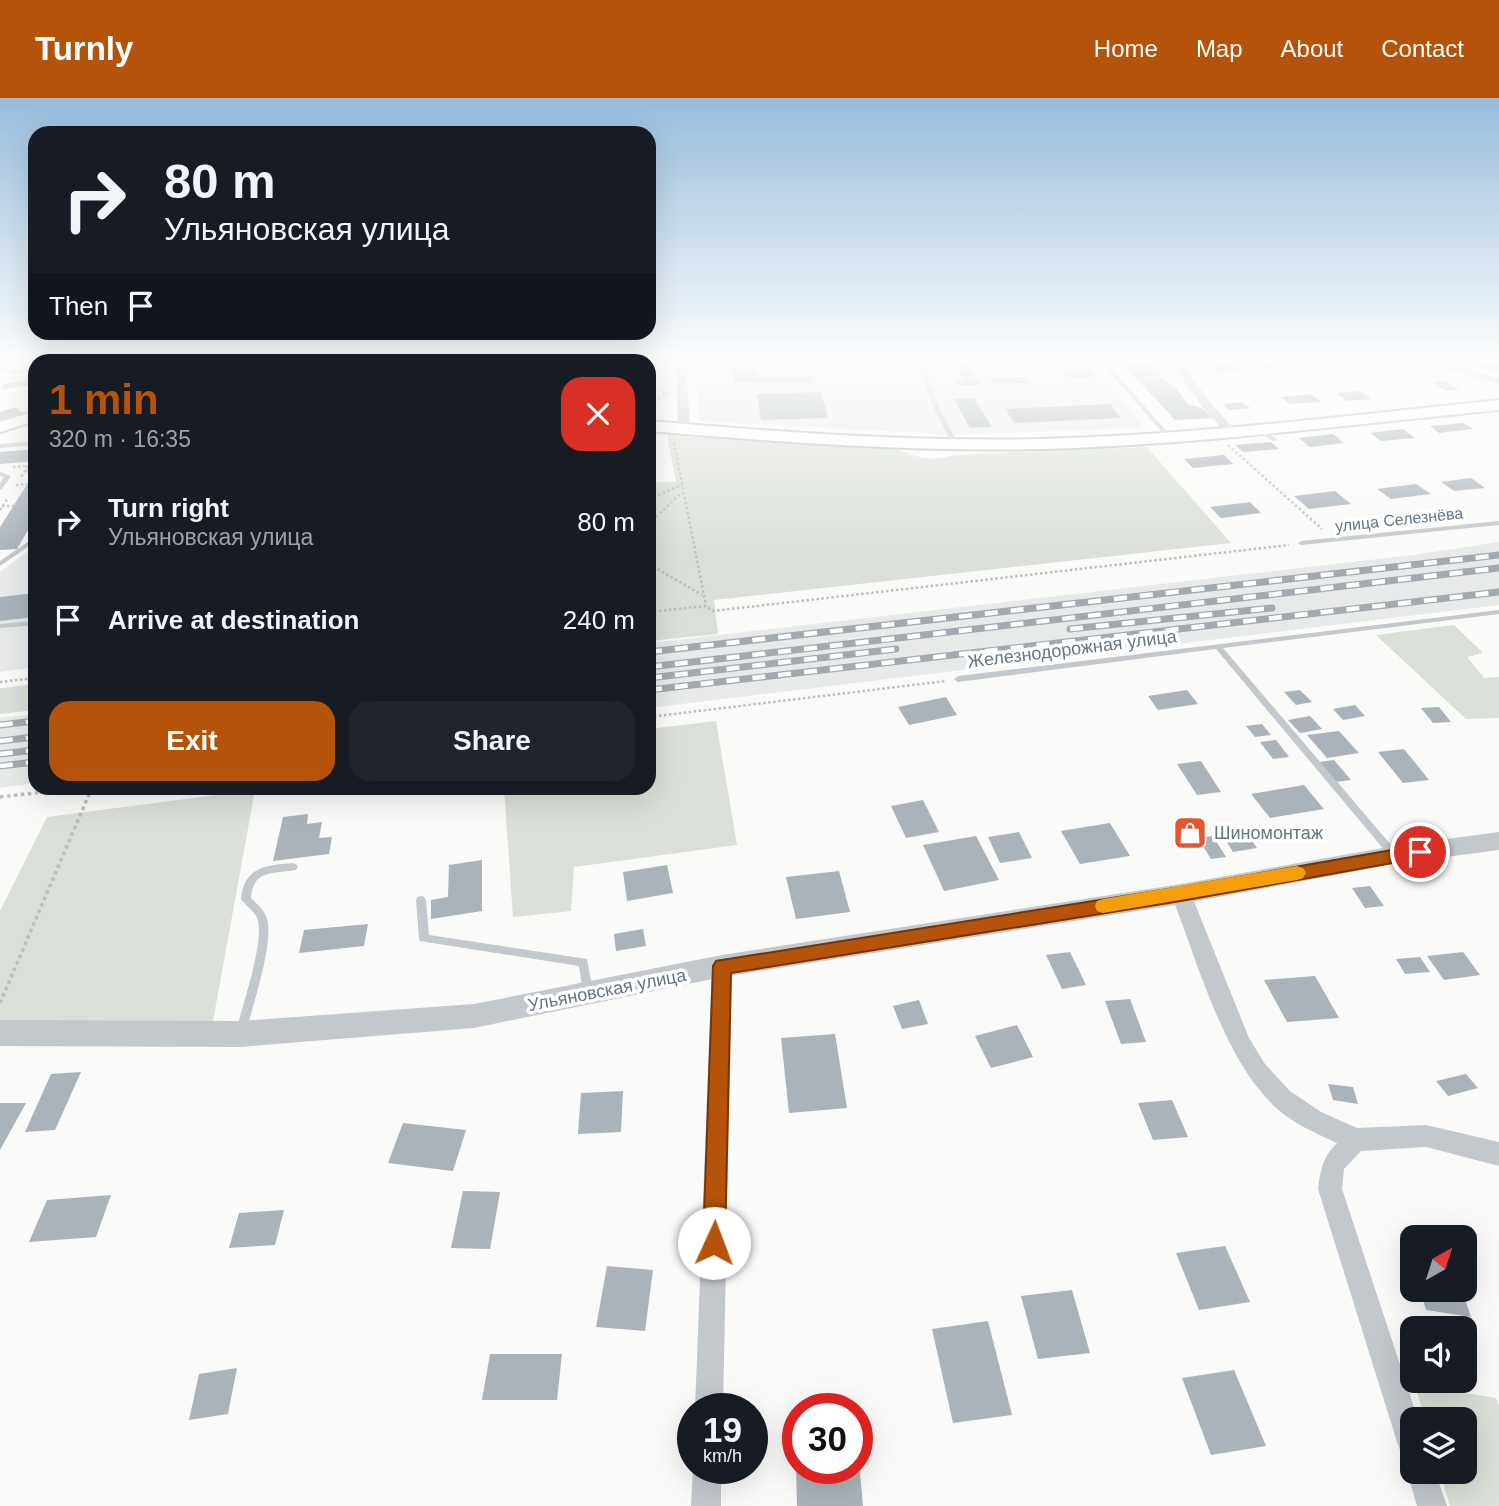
<!DOCTYPE html>
<meta charset="utf-8">
<style>
body{margin:0;font-family:Helvetica,sans-serif;background:#20242c;color:#f1f3f6;height:100vh;display:flex;flex-direction:column;font-size:26px;white-space:nowrap}
*{box-sizing:border-box;margin:0}
p{font-size:23px;color:#9ea1a6}
.icon{flex:none;width:38px;height:38px;fill:none;stroke:currentColor;stroke-width:2;stroke-linecap:round;stroke-linejoin:round}
.map{position:relative;flex:1;overflow:hidden}
.panel{position:absolute;left:28px;top:256px;width:628px;height:441px;display:flex;flex-direction:column;background:#171b24;border-radius:21px;box-shadow:0 7px 28px #0002}
.panel>*{flex:none}
.banner{position:absolute;left:28px;top:28px;width:628px;height:214px;border-radius:21px;box-shadow:0 7px 28px #0002;background:#171b24;color:#f1f3f6;overflow:hidden}
.needle{width:46px;rotate:39deg}
.controls{position:absolute;left:1400px;top:1127px;display:grid;gap:14px}
.controls a{display:grid;place-items:center;width:77px;height:77px;border-radius:14px;background:#171b24;box-shadow:0 7px 28px #0002;font-size:35px}
.speed{position:absolute;left:677px;top:1295px;display:flex;gap:14px;font-size:35px;font-weight:700;text-align:center}
.speed>*{display:grid;place-content:center;width:91px;height:91px;border-radius:50%;background:#171b24;box-shadow:0 7px 28px #0002;line-height:1}
.speed small{font-size:18px;font-weight:400}
.speed .limit{border:10px solid #d22;background:#fff;color:#111}
.pin{position:absolute;display:grid;place-items:center;width:60px;height:60px;color:#fff;margin:-30px;border:4px solid #fff;border-radius:50%;box-shadow:0 2px 7px #0007}
.me{position:absolute;width:77px;margin:-38px;rotate:2deg;stroke-linejoin:round;filter:drop-shadow(0 0 5px #0008)}
.turn{display:flex;align-items:center;gap:24px;height:147px;padding:0 21px;font-size:32px}
.turn .icon{width:91px;height:91px;stroke-width:2.5}
.turn b{display:block;font-size:49px;line-height:60px}
.then{display:flex;align-items:center;height:66px;padding:0 21px;background:#0003;gap:14px;font-size:26px}
.round{display:grid;place-items:center;flex:none;width:74px;height:74px;border-radius:21px;background:#20242c}
.overview{display:flex;align-items:center;justify-content:space-between;height:119px;padding:0 21px}
h1{font-size:42px;font-weight:800;line-height:52px;color:#b45309}
.action{display:flex;gap:14px;margin-top:auto;padding:14px 21px}
.action a{flex:1;height:80px;border-radius:21px;background:#b45309;color:#fff;font-size:28px;font-weight:800;line-height:80px;text-align:center}
.action a+a{background:#20242c;color:#f1f3f6}
ul{padding:0;list-style:none}
li{display:flex;align-items:center;gap:21px;height:98px;padding:0 21px}
li div{flex:1}
li b{display:block;font-size:26px}
li em{font-style:normal}
header{display:flex;align-items:center;gap:42px;box-sizing:border-box;height:98px;padding:0 35px;background:#b45309;color:#fff}
header strong{font-size:33px}
nav{display:flex;gap:38px;margin-inline-start:auto;font-size:24px}
.map>svg:first-child{display:block}
.built{fill:#e8e9e9}
.green{fill:#dadfd7}
.building{fill:#aab3b9}
.lines{fill:none;stroke-linecap:round;stroke-linejoin:round}
.secondary-casing{stroke:#b3babf;stroke-width:4}
.path-far1{stroke:#bbbfc2;stroke-width:2.5;stroke-dasharray:2.5 2.5;stroke-linecap:butt}
.path{stroke:#bbbfc2;stroke-width:3.5;stroke-dasharray:3.5 3.5;stroke-linecap:butt}
.service{fill:#c3c8cc;fill-rule:evenodd}
.minor{fill:#c3c8cc;fill-rule:evenodd}
.tertiary{fill:#c3c8cc;fill-rule:evenodd}
.secondary{fill:#fff;fill-rule:evenodd}
.rail-casing{stroke:#a2aab0;stroke-width:7}
.rail{stroke:#fff;stroke-width:4.5;stroke-dasharray:13;stroke-linecap:butt}
.route{fill:#b45309;stroke:#753606;stroke-width:2}
.slow{fill:#f59e0b}
.labels{text-anchor:middle;stroke-width:7;stroke-linejoin:round;paint-order:stroke}
.far-street-label{font-size:16px;fill:#657683;stroke:#fff}
.street-label{font-size:18px;fill:#657683;stroke:#fff}
.poi-label{font-size:18px;fill:#657683;stroke:#fff;text-anchor:start}
</style>
<header>
<strong>Turnly</strong>
<nav><a>Home</a><a>Map</a><a>About</a><a>Contact</a></nav>
</header>
<div class="map">
<svg width="1499" height="1408" viewBox="0 0 1499 1408">
<rect width="100%" height="100%" fill="#fafaf8"/>
<g class="built">
<path d="M696,263H1092L1143,329L961,337L699,323Z"/>
<path d="M1499,444V507L649,610V545L1413,457Z"/>
<path d="M35,448V569L0,574V474Z"/>
<path d="M35,616V685L0,690V620Z"/>
</g>
<g class="green">
<path d="M667,337L893,350C915,358 930,365 953,357L1147,349L1231,445L714,502L718,536L649,543V384H676Z"/>
<path d="M1454,527L1483,555L1467,559L1484,580L1499,579V620L1466,621L1376,537Z"/>
<path d="M35,586V612L0,616V590Z"/>
<path d="M716,623L737,747L574,769L571,813L513,819L504,690H649V631Z"/>
<path d="M255,692L213,923H0V813L47,719Z"/>
<path d="M1415,1287L1496,1300L1499,1308V1408H1450L1440,1374H1465V1321H1425Z"/>
</g>
<g class="building">
<path d="M954,263H967L979,287H959L957,283L963,282Z"/>
<path d="M1274,263H1281L1287,269L1266,270L1259,264Z"/>
<path d="M1469,263H1499V274L1467,266Z"/>
<path d="M1146,265L1162,276L1161,280L1176,290L1188,306L1203,311L1212,320L1175,322L1123,266Z"/>
<path d="M1233,267L1240,273L1218,275L1210,269Z"/>
<path d="M733,272H757L758,279L812,278L813,285L734,284Z"/>
<path d="M1090,273L1096,279L1069,280L1064,274Z"/>
<path d="M1025,279L1029,285L994,286L991,280Z"/>
<path d="M35,281L34,286L2,291L3,286Z"/>
<path d="M1447,283L1459,292L1445,293L1433,284Z"/>
<path d="M1361,293L1371,301L1347,303L1337,295Z"/>
<path d="M821,294L828,320L761,322L757,296Z"/>
<path d="M1311,296L1321,304L1290,306L1281,299Z"/>
<path d="M974,300L992,329L970,330L954,301Z"/>
<path d="M1242,304L1250,310L1229,312L1222,306Z"/>
<path d="M1110,306L1121,320L1014,325L1005,311Z"/>
<path d="M16,309L22,315L0,322V314Z"/>
<path d="M1463,325L1473,331L1439,335L1430,328Z"/>
<path d="M1403,331L1415,340L1381,343L1370,335Z"/>
<path d="M1333,336L1344,345L1310,349L1299,340Z"/>
<path d="M1271,344L1279,351L1243,354L1235,347Z"/>
<path d="M35,351V363L0,366V354Z"/>
<path d="M1224,357L1233,366L1193,370L1184,361Z"/>
<path d="M35,374V420L17,451L0,452V429Z"/>
<path d="M1471,380L1485,390L1454,393L1441,384Z"/>
<path d="M1416,386L1431,396L1391,401L1377,391Z"/>
<path d="M1335,393L1351,406L1309,411L1294,398Z"/>
<path d="M1250,404L1261,415L1221,420L1210,409Z"/>
<path d="M35,495V519L0,523V499Z"/>
<path d="M1187,592L1198,606L1158,612L1148,598Z"/>
<path d="M1300,592L1312,604L1296,607L1284,594Z"/>
<path d="M946,599L957,617L909,627L898,609Z"/>
<path d="M1355,607L1365,618L1343,622L1333,611Z"/>
<path d="M1439,609L1451,624L1433,625L1421,610Z"/>
<path d="M1310,618L1322,631L1300,635L1288,622Z"/>
<path d="M1262,626L1271,637L1255,639L1246,628Z"/>
<path d="M1339,633L1359,655L1327,660L1307,637Z"/>
<path d="M1276,642L1289,659L1273,661L1260,644Z"/>
<path d="M1404,651L1429,682L1403,685L1378,654Z"/>
<path d="M1334,662L1351,682L1336,684L1319,664Z"/>
<path d="M1201,663L1221,694L1197,697L1177,666Z"/>
<path d="M1304,687L1324,711L1270,720L1251,696Z"/>
<path d="M923,702L939,734L906,740L891,708Z"/>
<path d="M308,716L307,726L322,724L319,740L332,739L329,756L273,763L283,719Z"/>
<path d="M1110,725L1130,758L1080,766L1061,733Z"/>
<path d="M1019,734L1032,760L1000,765L988,739Z"/>
<path d="M1247,735L1257,750L1233,754L1223,738Z"/>
<path d="M976,738L999,782L944,793L923,747Z"/>
<path d="M1213,738L1226,759L1211,761L1198,740Z"/>
<path d="M482,762V813L431,821V802L448,799L449,767Z"/>
<path d="M667,767L673,795L627,803L623,774Z"/>
<path d="M839,773L850,814L796,821L786,779Z"/>
<path d="M1370,788L1384,808L1365,810L1352,790Z"/>
<path d="M368,826L364,848L299,855L304,832Z"/>
<path d="M643,831L646,848L616,853L614,836Z"/>
<path d="M1070,854L1086,887L1062,891L1046,857Z"/>
<path d="M1463,854L1480,877L1444,882L1427,858Z"/>
<path d="M1420,859L1430,874L1405,876L1396,861Z"/>
<path d="M1315,878L1339,920L1287,924L1264,882Z"/>
<path d="M1130,901L1146,944L1121,946L1105,903Z"/>
<path d="M919,902L928,926L902,931L893,908Z"/>
<path d="M1017,927L1033,959L991,970L975,938Z"/>
<path d="M835,936L847,1010L789,1015L781,940Z"/>
<path d="M81,974L55,1032L25,1034L51,976Z"/>
<path d="M1466,976L1478,990L1448,998L1436,983Z"/>
<path d="M1328,986L1353,989L1358,1006L1333,1002Z"/>
<path d="M623,993L621,1034L578,1036L581,995Z"/>
<path d="M1172,1002L1188,1039L1153,1042L1138,1005Z"/>
<path d="M0,1005H26L0,1052Z"/>
<path d="M403,1025L466,1032L453,1073L388,1065Z"/>
<path d="M463,1093L500,1094L490,1151L451,1150Z"/>
<path d="M111,1097L96,1139L29,1144L47,1102Z"/>
<path d="M284,1112L275,1147L229,1150L239,1115Z"/>
<path d="M1225,1148L1250,1204L1199,1212L1176,1155Z"/>
<path d="M607,1168L653,1172L645,1233L596,1229Z"/>
<path d="M1072,1192L1090,1255L1038,1261L1021,1198Z"/>
<path d="M1420,1192H1462L1471,1219L1426,1212Z"/>
<path d="M988,1223L1012,1317L953,1325L932,1231Z"/>
<path d="M490,1256H562L557,1302H482Z"/>
<path d="M237,1270L228,1316L189,1322L199,1276Z"/>
<path d="M1234,1272L1266,1348L1211,1357L1182,1280Z"/>
<path d="M858,1352L863,1408H797L796,1370H858Z"/>
</g>
<g class="lines">
<defs>
<g id="secondary">
<path d="M1499,302V312C1346,327 1194,347 1040,351C910,354 779,344 649,333V323C779,334 910,344 1040,341C1194,337 1346,318 1499,302Z"/>
<path d="M35,313V323L0,334V324Z"/>
</g>
</defs>
<use href="#secondary" class="secondary-casing"/>
<g class="path-far1">
<path d="M1401,263L1412,266"/>
<path d="M649,288L667,295"/>
<path d="M649,305L669,295"/>
<path d="M674,345L706,508"/>
<path d="M1228,347L1322,431"/>
<path d="M13,369L28,368L20,381"/>
<path d="M25,373L35,372"/>
<path d="M16,387L27,386"/>
<path d="M649,401L682,387"/>
<path d="M2,408H14"/>
<path d="M0,412L8,400"/>
<path d="M649,426L682,394"/>
<path d="M649,466L702,497"/>
<path d="M649,514L706,508L713,513L1289,447"/>
<path d="M0,584L35,580"/>
<path d="M649,619L946,583"/>
</g>
<g class="path">
<path d="M0,699L78,690"/>
<path d="M0,905L90,694"/>
</g>
<g class="service">
<path d="M916,263H921L941,313L959,347L958,348L953,347L935,313Z"/>
<path d="M1103,263H1109V267L1170,337V339H1166L1104,268Z"/>
<path d="M0,270L35,273V277L0,274Z"/>
<path d="M1261,334H1265L1278,342L1273,343L1261,336Z"/>
<path d="M35,343V347L0,350V346Z"/>
<path d="M0,374L11,378L2,391L0,392V385L4,379L0,378Z"/>
<path d="M1499,423V427L1301,447L1298,445L1301,443Z"/>
<path d="M35,439V444L0,468V463Z"/>
<path d="M1499,512V516L1223,550L1397,754L1399,757L1397,760H1391L1216,551L958,584L954,581L958,578Z"/>
<path d="M35,523V527L0,530V526Z"/>
<path d="M293,765L296,766L298,769L296,772C274,776 253,771 251,800C257,806 265,812 267,821C274,844 253,908 246,933L245,936L241,938L237,936L236,933C242,909 264,845 258,823C256,814 246,808 241,801C244,769 266,767 293,765Z"/>
<path d="M421,798L424,799L426,802L429,837L587,861L593,894L592,897L588,899L584,897L583,894L579,868L420,843L419,840L416,802L418,799Z"/>
</g>
<g class="minor">
<path d="M676,263H686L690,331L684,334L678,331Z"/>
<path d="M1171,263H1181L1211,306L1234,331V335H1226L1203,310Z"/>
<path d="M1418,263H1436L1499,280V286Z"/>
<path d="M1181,788L1188,791L1191,796L1249,940L1265,966L1290,993L1321,1014L1357,1030L1426,1027L1499,1044V1068L1426,1049L1361,1053L1344,1071L1342,1091L1418,1321H1412V1361L1402,1357L1398,1347L1318,1091C1321,1071 1322,1060 1337,1045C1315,1035 1290,1024 1273,1007C1222,957 1197,862 1171,796L1174,791Z"/>
<path d="M722,859L729,862L732,868L723,1311H695L712,868L715,862Z"/>
<path d="M1412,1363V1374H1435L1447,1408H1417L1407,1374Z"/>
<path d="M693,1369L721,1370V1408H691Z"/>
</g>
<path class="tertiary" d="M1499,734V752L1394,766L1181,806L722,879L474,930L240,949L0,948V922L240,923L474,906L722,857L1181,786L1394,748Z"/>
<use href="#secondary" class="secondary"/>
<defs>
<g id="rail">
<path d="M1070,531L1272,510"/>
<path d="M649,554L1499,457"/>
<path d="M649,569L1499,470"/>
<path d="M649,580L896,551"/>
<path d="M649,592L1499,494"/>
<path d="M0,627L35,623"/>
<path d="M0,643L35,639"/>
<path d="M0,656L35,652"/>
<path d="M0,668L35,664"/>
</g>
</defs>
<use href="#rail" class="rail-casing"/>
<use href="#rail" class="rail"/>
</g>
<linearGradient id="sky" x2="0" y2="1"><stop stop-color="#96bcdc"/><stop offset="0.57" stop-color="#fdfdfc"/><stop offset="1" stop-color="#fdfdfc" stop-opacity="0"/></linearGradient>
<rect width="1499" height="460" fill="url(#sky)"/>
<path class="route" d="M1420,747L1426,749L1428,754L1426,758L1420,760L1181,803L731,875L725,1145L722,1153L714,1156L706,1153L703,1145L713,868L716,863L1181,789Z"/>
<path class="slow" d="M1297,768L1303,770L1306,775L1303,780L1297,782L1103,815L1097,813L1095,808L1097,803L1103,801Z"/>
<defs>
<symbol id="shop-square" viewBox="-11 -11 22 22"><rect x="-9" y="-9" width="18" height="18" rx="4" fill="#e4572e" stroke="#fff"/><path d="M-5-2.5h2.3a2.7 3.5 0 0 1 5.4 0H5L5.5 6h-11ZM-1.5-2.5h3a1.5 2.3 0 0 0-3 0Z" fill="#fff"/></symbol>
</defs>
<g fill-rule="evenodd">
<use href="#shop-square" x="1171" y="716" width="38" height="38"/>
</g>
<g class="labels">
<g class="far-street-label">
<text transform="translate(1399 421) rotate(-6)" y="6">улица Селезнёва</text>
</g>
<g class="street-label">
<text transform="translate(1072 551) rotate(-7)" y="6">Железнодорожная улица</text>
<text transform="translate(607 892) rotate(-11)" y="6">Ульяновская улица</text>
</g>
<g class="poi-label">
<text x="1214" y="741">Шиномонтаж</text>
</g>
</g>
</svg>
<div class="controls">
<a><svg class="needle" viewBox="-14 -14 28 28"><path d="M0-13l5 13h-10z" fill="#e53935"/><path d="M0 13l5-13h-10z" fill="#9ea1a6"/></svg></a>
<a><svg class="icon" aria-label="sound" viewBox="0 0 24 24"><path d="M4 9h4l5-4v14l-5-4H4zM17 9q2 3 0 6"/></svg></a>
<a><svg class="icon" aria-label="layers" viewBox="0 0 24 24"><path d="M12 4l9 5-9 5-9-5zM3 14l9 5 9-5"/></svg></a>
</div>
<div class="speed"><div>19<small>km/h</small></div><div class="limit">30</div></div>
<div class="pin" style="left:1420px;top:754px;background:#d93025"><svg class="icon" aria-label="arrive" viewBox="0 0 24 24"><path d="M6 21V4h12l-3 4 3 4H6"/></svg></div>
<svg class="me" style="left:714px;top:1145px" viewBox="-20 -20 40 40"><circle r="19" fill="#fff"/><path d="M0-13L10 11 0 6-10 11z" fill="#b45309"/></svg>
<div class="banner">
<div class="turn"><svg class="icon" aria-label="right" viewBox="0 0 24 24"><path d="M7 20v-9h11M14 6l5 5-5 5"/></svg><div><b>80 m</b>Ульяновская улица</div></div>
<div class="then">Then<svg class="icon" aria-label="arrive" viewBox="0 0 24 24"><path d="M6 21V4h12l-3 4 3 4H6"/></svg></div>
</div>
<section class="panel">
<div class="overview"><div><h1>1 min</h1><p>320 m · 16:35</p></div><a class="round" style="background:#d93025;color:#fff"><svg class="icon" aria-label="close" viewBox="0 0 24 24"><path d="M6 6l12 12M18 6L6 18"/></svg></a></div>
<ul>
<li><svg class="icon" aria-label="right" viewBox="0 0 24 24"><path d="M7 20v-9h11M14 6l5 5-5 5"/></svg><div><b>Turn right</b><p>Ульяновская улица</p></div><em>80 m</em></li>
<li><svg class="icon" aria-label="arrive" viewBox="0 0 24 24"><path d="M6 21V4h12l-3 4 3 4H6"/></svg><div><b>Arrive at destination</b></div><em>240 m</em></li>
</ul>
<div class="action"><a>Exit</a><a>Share</a></div>
</section>
</div>
